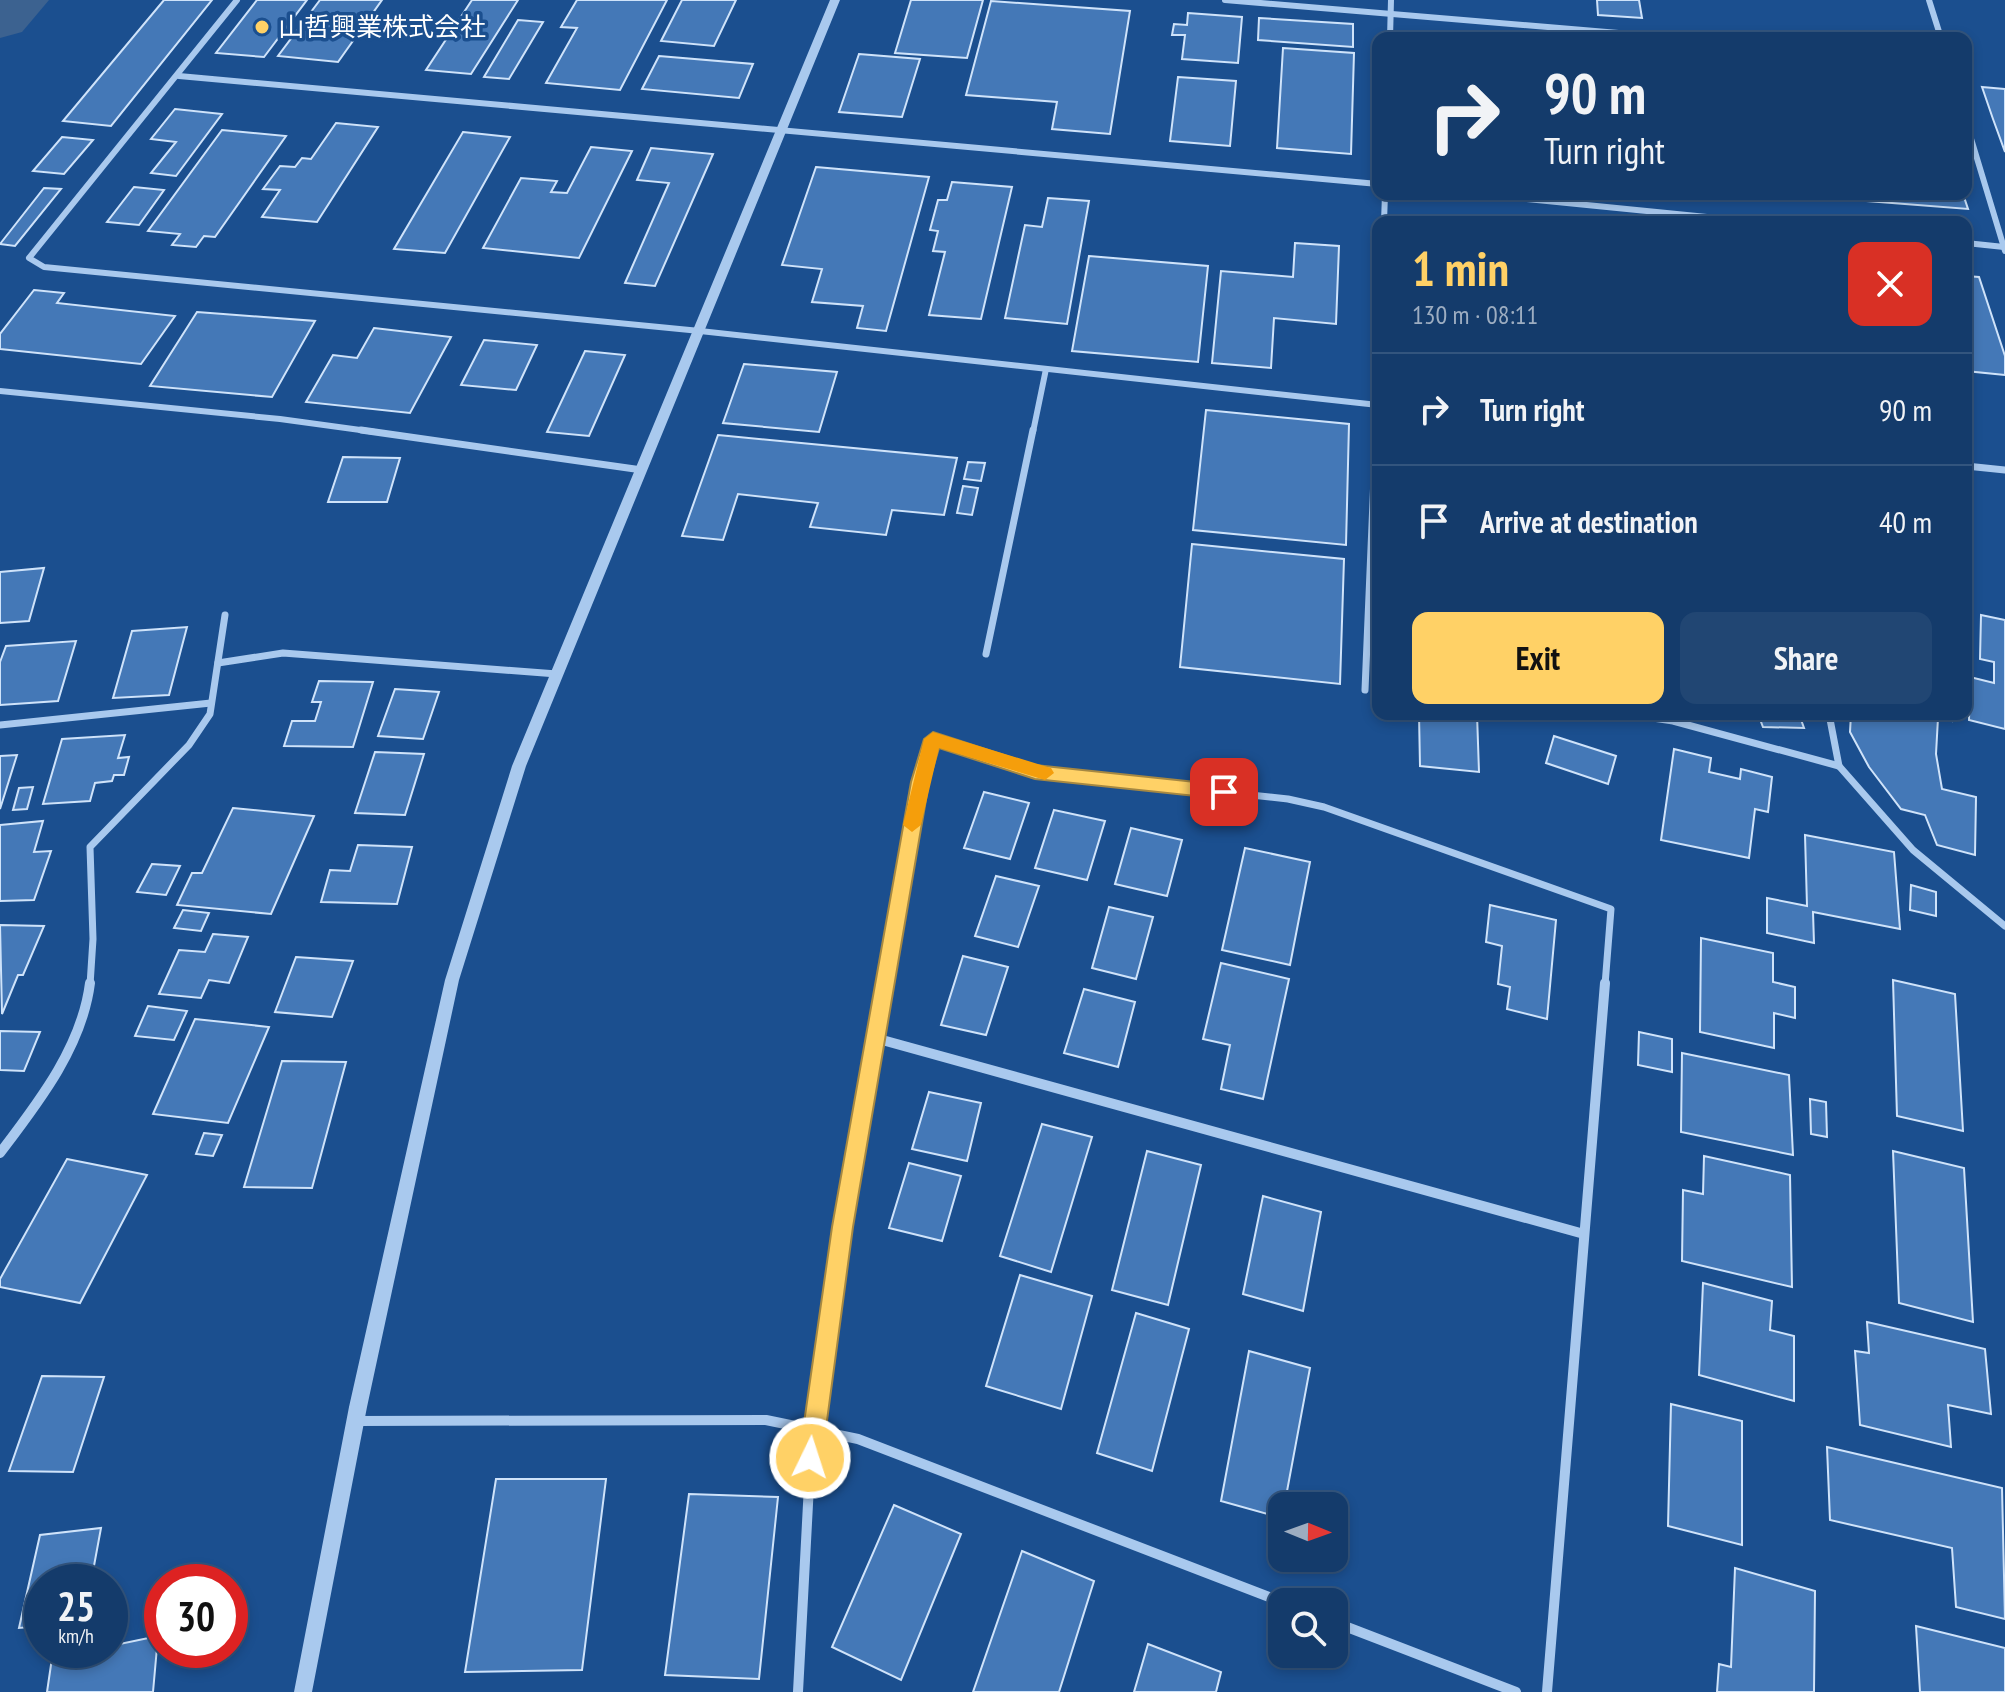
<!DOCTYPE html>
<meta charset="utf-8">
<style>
body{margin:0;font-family:"PT Sans Narrow","Noto Sans JP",sans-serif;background:#214673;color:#f1f3f6;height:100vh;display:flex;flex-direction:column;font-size:30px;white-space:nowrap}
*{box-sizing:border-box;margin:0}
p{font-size:26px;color:#9dadc1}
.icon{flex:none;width:44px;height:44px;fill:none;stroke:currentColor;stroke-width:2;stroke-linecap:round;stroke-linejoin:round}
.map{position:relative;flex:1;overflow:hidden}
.drawer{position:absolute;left:1372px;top:216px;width:600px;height:504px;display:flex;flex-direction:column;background:#143b6b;border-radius:16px;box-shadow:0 4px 12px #0003,0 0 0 2px #33557e}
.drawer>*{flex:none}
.banner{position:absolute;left:1372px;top:32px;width:600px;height:168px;border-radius:16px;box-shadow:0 4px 12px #0003,0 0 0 2px #33557e;background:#143b6b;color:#f1f3f6;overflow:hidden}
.needle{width:52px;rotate:91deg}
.tools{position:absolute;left:1268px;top:1492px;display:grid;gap:16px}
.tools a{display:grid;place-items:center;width:80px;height:80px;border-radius:16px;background:#143b6b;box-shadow:0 4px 12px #0003,0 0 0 2px #33557e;font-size:40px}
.speed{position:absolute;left:24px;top:1564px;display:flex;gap:16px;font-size:40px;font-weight:700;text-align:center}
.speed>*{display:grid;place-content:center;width:104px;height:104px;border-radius:50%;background:#143b6b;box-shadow:0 4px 12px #0003,0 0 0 2px #33557e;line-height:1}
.speed small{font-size:20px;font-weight:400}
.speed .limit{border:12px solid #d22;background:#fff;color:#111}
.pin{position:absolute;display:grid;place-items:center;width:68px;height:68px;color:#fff;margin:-34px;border-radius:16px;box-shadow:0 4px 12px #0006}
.me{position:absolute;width:88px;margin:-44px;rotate:4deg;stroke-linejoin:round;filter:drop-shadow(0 0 6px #0008)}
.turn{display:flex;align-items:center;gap:28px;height:168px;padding:0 40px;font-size:36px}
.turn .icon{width:104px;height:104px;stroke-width:2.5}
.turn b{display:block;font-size:56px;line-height:68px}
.round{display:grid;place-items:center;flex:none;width:84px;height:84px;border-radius:16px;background:#214673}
.summary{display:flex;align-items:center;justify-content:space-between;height:136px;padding:0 40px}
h1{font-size:48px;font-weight:800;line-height:60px;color:#ffd166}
.primary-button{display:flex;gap:16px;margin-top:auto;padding:16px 40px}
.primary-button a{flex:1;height:92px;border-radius:16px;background:#ffd166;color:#111;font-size:32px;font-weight:800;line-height:92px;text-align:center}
.primary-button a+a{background:#214673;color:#f1f3f6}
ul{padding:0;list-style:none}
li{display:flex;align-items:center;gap:24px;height:112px;padding:0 40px;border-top:2px solid #33557e}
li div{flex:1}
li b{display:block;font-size:30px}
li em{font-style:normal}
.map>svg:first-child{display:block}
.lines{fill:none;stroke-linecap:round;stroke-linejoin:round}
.river{fill:#3c6290;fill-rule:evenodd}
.building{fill:#4478b7;stroke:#cfe3fa;stroke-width:2}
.minor-far2{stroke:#a9c9ee;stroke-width:6}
.minor-far1{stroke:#a9c9ee;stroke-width:7}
.minor{stroke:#a9c9ee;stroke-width:10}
.tertiary{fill:#a9c9ee;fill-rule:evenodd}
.route{fill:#ffd166;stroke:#a68842;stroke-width:2}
.slow{fill:#f59e0b}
.poi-dot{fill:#ffd166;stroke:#1b4f8f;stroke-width:3}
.labels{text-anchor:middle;stroke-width:7;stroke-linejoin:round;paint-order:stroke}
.far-poi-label{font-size:26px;fill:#fff;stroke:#1b4f8f;text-anchor:start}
</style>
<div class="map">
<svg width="2005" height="1692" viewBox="0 0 2005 1692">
<rect width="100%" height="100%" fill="#1b4f8f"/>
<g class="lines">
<path class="river" d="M0,0H49L22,32L0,38Z"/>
</g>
<g class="building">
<path d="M164,0H212L111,126L63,121Z"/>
<path d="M257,0H307L264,57L216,53Z"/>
<path d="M320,0H382L338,62L278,56Z"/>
<path d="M472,0H518L471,74L426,70Z"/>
<path d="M577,0H667L620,90L546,83L577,28L561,27Z"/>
<path d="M682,0H736L714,46L661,41Z"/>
<path d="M911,0H983L967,58L895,53Z"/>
<path d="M1597,0H1639L1642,18L1598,15Z"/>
<path d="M991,1L1130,11L1110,134L1052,129L1057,102L966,95Z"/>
<path d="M1188,13L1242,17L1238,63L1182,59L1185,35H1172L1174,24L1187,25Z"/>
<path d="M1259,18L1353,24V47L1258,40Z"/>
<path d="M518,20L543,22L509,79L484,77Z"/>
<path d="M1283,48L1354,53L1351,154L1277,148Z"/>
<path d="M859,54L920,59L902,117L839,112Z"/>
<path d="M659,56L753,64L739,98L642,89Z"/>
<path d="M1178,77L1236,81L1230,146L1170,141Z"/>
<path d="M1982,87L2005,89V152L1993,119Z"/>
<path d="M175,109L222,114L176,176L151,173L176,142L151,139Z"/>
<path d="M336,123L378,127L317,222L262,217L280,190L263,189L280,166L295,167L302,158L311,159Z"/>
<path d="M222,130L286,136L215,237L204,236L196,247L172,245L180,234L148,231Z"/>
<path d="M463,132L510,137L445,253L394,249Z"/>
<path d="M62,137L93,140L64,174L33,171Z"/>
<path d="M591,147L632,151L579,258L483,248L521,178L557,181L551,192L567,193Z"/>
<path d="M651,148L713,154L655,286L625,283L669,183L637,180Z"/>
<path d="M816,167L929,177L886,331L857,328L863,306L812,302L822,269L782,265Z"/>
<path d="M952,182L1012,187L981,319L929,315L945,252L933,251L938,231L930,230L938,200H947Z"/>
<path d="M134,187L164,190L139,225L107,222Z"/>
<path d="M44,188L61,189L15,246L0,244Z"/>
<path d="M1853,194H1963L1968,209L1854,200Z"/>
<path d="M1048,198L1089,201L1067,324L1005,318L1025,225L1042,227Z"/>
<path d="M1295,243L1339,246L1336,324L1274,318L1271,368L1212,363L1221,271L1293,277Z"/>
<path d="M1089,256L1208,266L1198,362L1072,351Z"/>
<path d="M1966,276L1979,277L2005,356V375L1966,371Z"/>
<path d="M34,290L64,293L57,303L175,316L141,364L0,349V334Z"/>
<path d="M197,312L315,321L272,397L150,386Z"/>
<path d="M374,328L451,337L410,413L306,402L333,355L357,358Z"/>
<path d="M484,340L537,345L516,390L461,385Z"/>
<path d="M585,351L625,355L589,436L547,432Z"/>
<path d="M744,364L837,372L819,432L723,423Z"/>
<path d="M1206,410L1349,424L1346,545L1193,530Z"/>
<path d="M718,435L957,458L944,515L892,510L886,535L810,527L818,503L738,494L723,540L682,536Z"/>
<path d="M343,457L400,458L387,502H328Z"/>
<path d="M968,462L985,463L981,481L964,479Z"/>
<path d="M963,486L978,488L972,515L957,513Z"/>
<path d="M1192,544L1344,559L1340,684L1180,667Z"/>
<path d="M44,568L29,621L0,623V572Z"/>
<path d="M1981,615L2005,620V729L1969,720L1970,677L1994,683V662L1980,659Z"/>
<path d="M187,627L169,695L113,698L132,631Z"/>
<path d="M76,641L58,701L0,705V662L6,646Z"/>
<path d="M319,681L373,682L353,747L284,746L292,721H315L321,702H312Z"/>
<path d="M395,689L439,692L423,739L378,736Z"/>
<path d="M1419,714H1477L1479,772L1420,766Z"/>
<path d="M1758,714H1799L1804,728L1763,727Z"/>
<path d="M1851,714H1952V721L1938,718L1936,754L1942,789L1976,797L1975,855L1937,845L1925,815L1901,809L1869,767L1850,732Z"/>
<path d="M125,735L118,758L129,757L124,775H114L112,781L95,783L90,801L43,804L62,739Z"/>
<path d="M1554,736L1616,756L1608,784L1546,763Z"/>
<path d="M1674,749L1711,758L1709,772L1740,779L1741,769L1772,777L1768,812L1755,809L1749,858L1661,840Z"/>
<path d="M375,752L424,754L405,815L355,813Z"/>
<path d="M17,755L0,809V756Z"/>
<path d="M33,787L27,809L13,810L19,788Z"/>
<path d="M984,792L1029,803L1010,859L964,848Z"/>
<path d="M233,808L314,816L271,914L177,905L192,873H202Z"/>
<path d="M1054,810L1105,821L1087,880L1035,868Z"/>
<path d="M43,821L34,852L51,851L34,900L0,901V825Z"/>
<path d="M1131,828L1182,840L1167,896L1115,884Z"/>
<path d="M1805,835L1894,852L1900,929L1813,912L1814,943L1767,933V898L1807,906Z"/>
<path d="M358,845L412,847L397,904L321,902L330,870L350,871Z"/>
<path d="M1245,848L1310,862L1290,965L1222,950Z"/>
<path d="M152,864L180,866L166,895L137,892Z"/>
<path d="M996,876L1039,886L1018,947L975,936Z"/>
<path d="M1911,885L1936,892V916L1910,910Z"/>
<path d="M1490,905L1556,920L1547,1019L1507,1009L1510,987L1498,984L1502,946L1486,942Z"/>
<path d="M1109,907L1153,917L1136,979L1092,968Z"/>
<path d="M183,910L209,913L201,931L174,928Z"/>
<path d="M0,925L44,926L23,975H18L2,1014Z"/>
<path d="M213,934L248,937L229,983L209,980L201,998L159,994L179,950L205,952Z"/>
<path d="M1701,938L1773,953V982L1795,987V1018L1774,1013V1048L1700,1032Z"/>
<path d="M963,956L1008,967L986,1035L941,1025Z"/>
<path d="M296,957L353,961L332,1017L275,1012Z"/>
<path d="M1221,963L1289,979L1263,1099L1221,1089L1230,1045L1203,1039Z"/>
<path d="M1893,980L1955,994L1963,1131L1897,1116Z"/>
<path d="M1084,989L1135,1002L1118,1067L1064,1053Z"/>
<path d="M148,1006L187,1011L174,1040L135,1036Z"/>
<path d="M195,1019L269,1027L228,1123L153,1114Z"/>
<path d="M0,1031L40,1032L24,1071L0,1070Z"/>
<path d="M1639,1032L1672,1039V1072L1638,1065Z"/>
<path d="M1682,1053L1789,1075L1793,1155L1681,1132Z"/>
<path d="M282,1061L346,1062L312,1188L244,1187Z"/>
<path d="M929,1092L981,1103L967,1161L912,1149Z"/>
<path d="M1810,1099L1826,1102L1827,1137L1811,1134Z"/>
<path d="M1042,1124L1092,1137L1051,1272L1000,1256Z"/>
<path d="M204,1133L222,1135L213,1156L196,1154Z"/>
<path d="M1147,1151L1201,1165L1168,1305L1112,1290Z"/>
<path d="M1893,1151L1964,1168L1973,1322L1899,1303Z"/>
<path d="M1704,1156L1790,1175L1792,1287L1682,1261L1683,1190L1703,1194Z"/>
<path d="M67,1159L147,1175L80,1303L0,1287V1279Z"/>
<path d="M909,1163L961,1176L942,1241L889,1228Z"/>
<path d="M1263,1196L1321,1212L1303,1311L1243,1294Z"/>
<path d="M1020,1275L1092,1296L1061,1409L986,1386Z"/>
<path d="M1703,1283L1772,1301L1770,1330L1794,1336V1401L1699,1375Z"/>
<path d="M1136,1313L1189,1329L1152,1471L1097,1453Z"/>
<path d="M1867,1322L1985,1349L1991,1414L1948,1405L1951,1447L1860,1425L1855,1351L1869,1353Z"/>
<path d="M1249,1351L1310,1368L1282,1518L1221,1501Z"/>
<path d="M42,1376L104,1377L73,1472L9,1471Z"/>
<path d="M1671,1404L1742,1421V1545L1668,1526Z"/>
<path d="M1827,1447L2002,1488L2005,1619L1956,1607L1952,1548L1830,1520Z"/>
<path d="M496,1479H606L582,1670L465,1672Z"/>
<path d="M689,1494L778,1497L759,1679L665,1675Z"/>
<path d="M894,1505L961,1534L901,1680L832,1647Z"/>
<path d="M101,1528L91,1582H42V1626L19,1628L40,1535Z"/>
<path d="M1022,1551L1094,1581L1059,1692H973Z"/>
<path d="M1735,1568L1815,1591L1814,1692H1717L1719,1664L1731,1667Z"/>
<path d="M1916,1626L2005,1648V1692H1920Z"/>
<path d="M158,1636L153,1692H47L52,1658L110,1650V1646Z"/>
<path d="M1148,1644L1221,1672L1216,1692H1134Z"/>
</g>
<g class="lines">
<g class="minor-far2">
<path d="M237,0L29,258L44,267L700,331L1378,405"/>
<path d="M1225,0L1678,38"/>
<path d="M1929,0L1941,38"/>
<path d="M1390,38L1391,0"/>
<path d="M179,76L1378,184"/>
<path d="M1966,122L2005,251"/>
<path d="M1476,194L1757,222"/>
<path d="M1384,222L1385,194"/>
<path d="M1966,243L2004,247"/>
<path d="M0,391L280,419L375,432"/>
<path d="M1033,432L1046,369"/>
<path d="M1376,432L1378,391"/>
</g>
<g class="minor-far1">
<path d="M361,430L642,470"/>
<path d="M1966,466L2005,470"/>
<path d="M986,654L1033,430"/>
<path d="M218,663L283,653L557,674"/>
<path d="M1365,690L1376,430"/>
<path d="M1626,714L1673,721L1839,766L1913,850L2005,926"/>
<path d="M1829,714L1839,766"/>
<path d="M0,725L211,703"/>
<path d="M90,985L93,939L90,847L189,745L210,714L225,615"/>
<path d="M885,985L920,782L933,739L1035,772L1288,799L1324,807L1611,909L1605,985"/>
</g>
<g class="minor">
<path d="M875,1038L1584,1234"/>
<path d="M0,1153C38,1103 82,1047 90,983"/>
<path d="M356,1421L766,1420L858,1439L1282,1602"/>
<path d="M1334,1622L1516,1692"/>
<path d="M798,1692L812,1429L885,983"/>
<path d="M1547,1692L1605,983"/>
</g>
<path class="tertiary" d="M830,0H840L526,766L459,980L367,1407L312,1692H294L349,1407L445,980L512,766Z"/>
</g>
<path class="route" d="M933,732L1035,765L1224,785L1233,792L1224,799L1035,779L939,748L929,782L853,1227L822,1458L818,1466L810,1470L802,1466L799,1458L832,1227L911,782L924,739Z"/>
<path class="slow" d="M933,732L1051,768L1054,773L1045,780L939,748L921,825L912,832L903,825L924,739Z"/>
<circle class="poi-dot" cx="262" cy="27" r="8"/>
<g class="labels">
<g class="far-poi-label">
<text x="278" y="36">山哲興業株式会社</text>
</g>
</g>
</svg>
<div class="tools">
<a><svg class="needle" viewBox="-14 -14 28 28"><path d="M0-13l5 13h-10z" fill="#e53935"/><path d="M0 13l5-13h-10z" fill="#9dadc1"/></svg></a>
<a><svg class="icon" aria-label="search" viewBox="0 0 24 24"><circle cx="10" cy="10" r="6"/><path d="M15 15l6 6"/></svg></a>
</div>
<div class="speed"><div>25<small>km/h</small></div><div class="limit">30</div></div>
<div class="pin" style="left:1224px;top:792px;background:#d93025"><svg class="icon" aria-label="arrive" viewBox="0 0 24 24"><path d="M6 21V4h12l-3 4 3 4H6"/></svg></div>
<svg class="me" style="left:810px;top:1458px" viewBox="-20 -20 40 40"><circle r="17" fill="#ffd166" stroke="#fff" stroke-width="3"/><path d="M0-11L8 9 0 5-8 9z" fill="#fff"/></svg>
<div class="banner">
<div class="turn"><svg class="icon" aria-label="right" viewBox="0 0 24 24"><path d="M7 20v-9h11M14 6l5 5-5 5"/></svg><div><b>90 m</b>Turn right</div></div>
</div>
<section class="drawer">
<div class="summary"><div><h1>1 min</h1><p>130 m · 08:11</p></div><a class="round" style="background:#d93025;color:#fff"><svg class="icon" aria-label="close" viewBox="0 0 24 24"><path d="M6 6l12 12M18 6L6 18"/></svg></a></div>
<ul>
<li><svg class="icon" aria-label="right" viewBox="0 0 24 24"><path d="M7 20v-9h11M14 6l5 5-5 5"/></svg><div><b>Turn right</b></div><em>90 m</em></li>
<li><svg class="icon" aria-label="arrive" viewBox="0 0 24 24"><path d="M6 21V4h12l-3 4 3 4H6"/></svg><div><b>Arrive at destination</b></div><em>40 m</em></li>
</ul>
<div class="primary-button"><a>Exit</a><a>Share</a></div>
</section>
</div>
